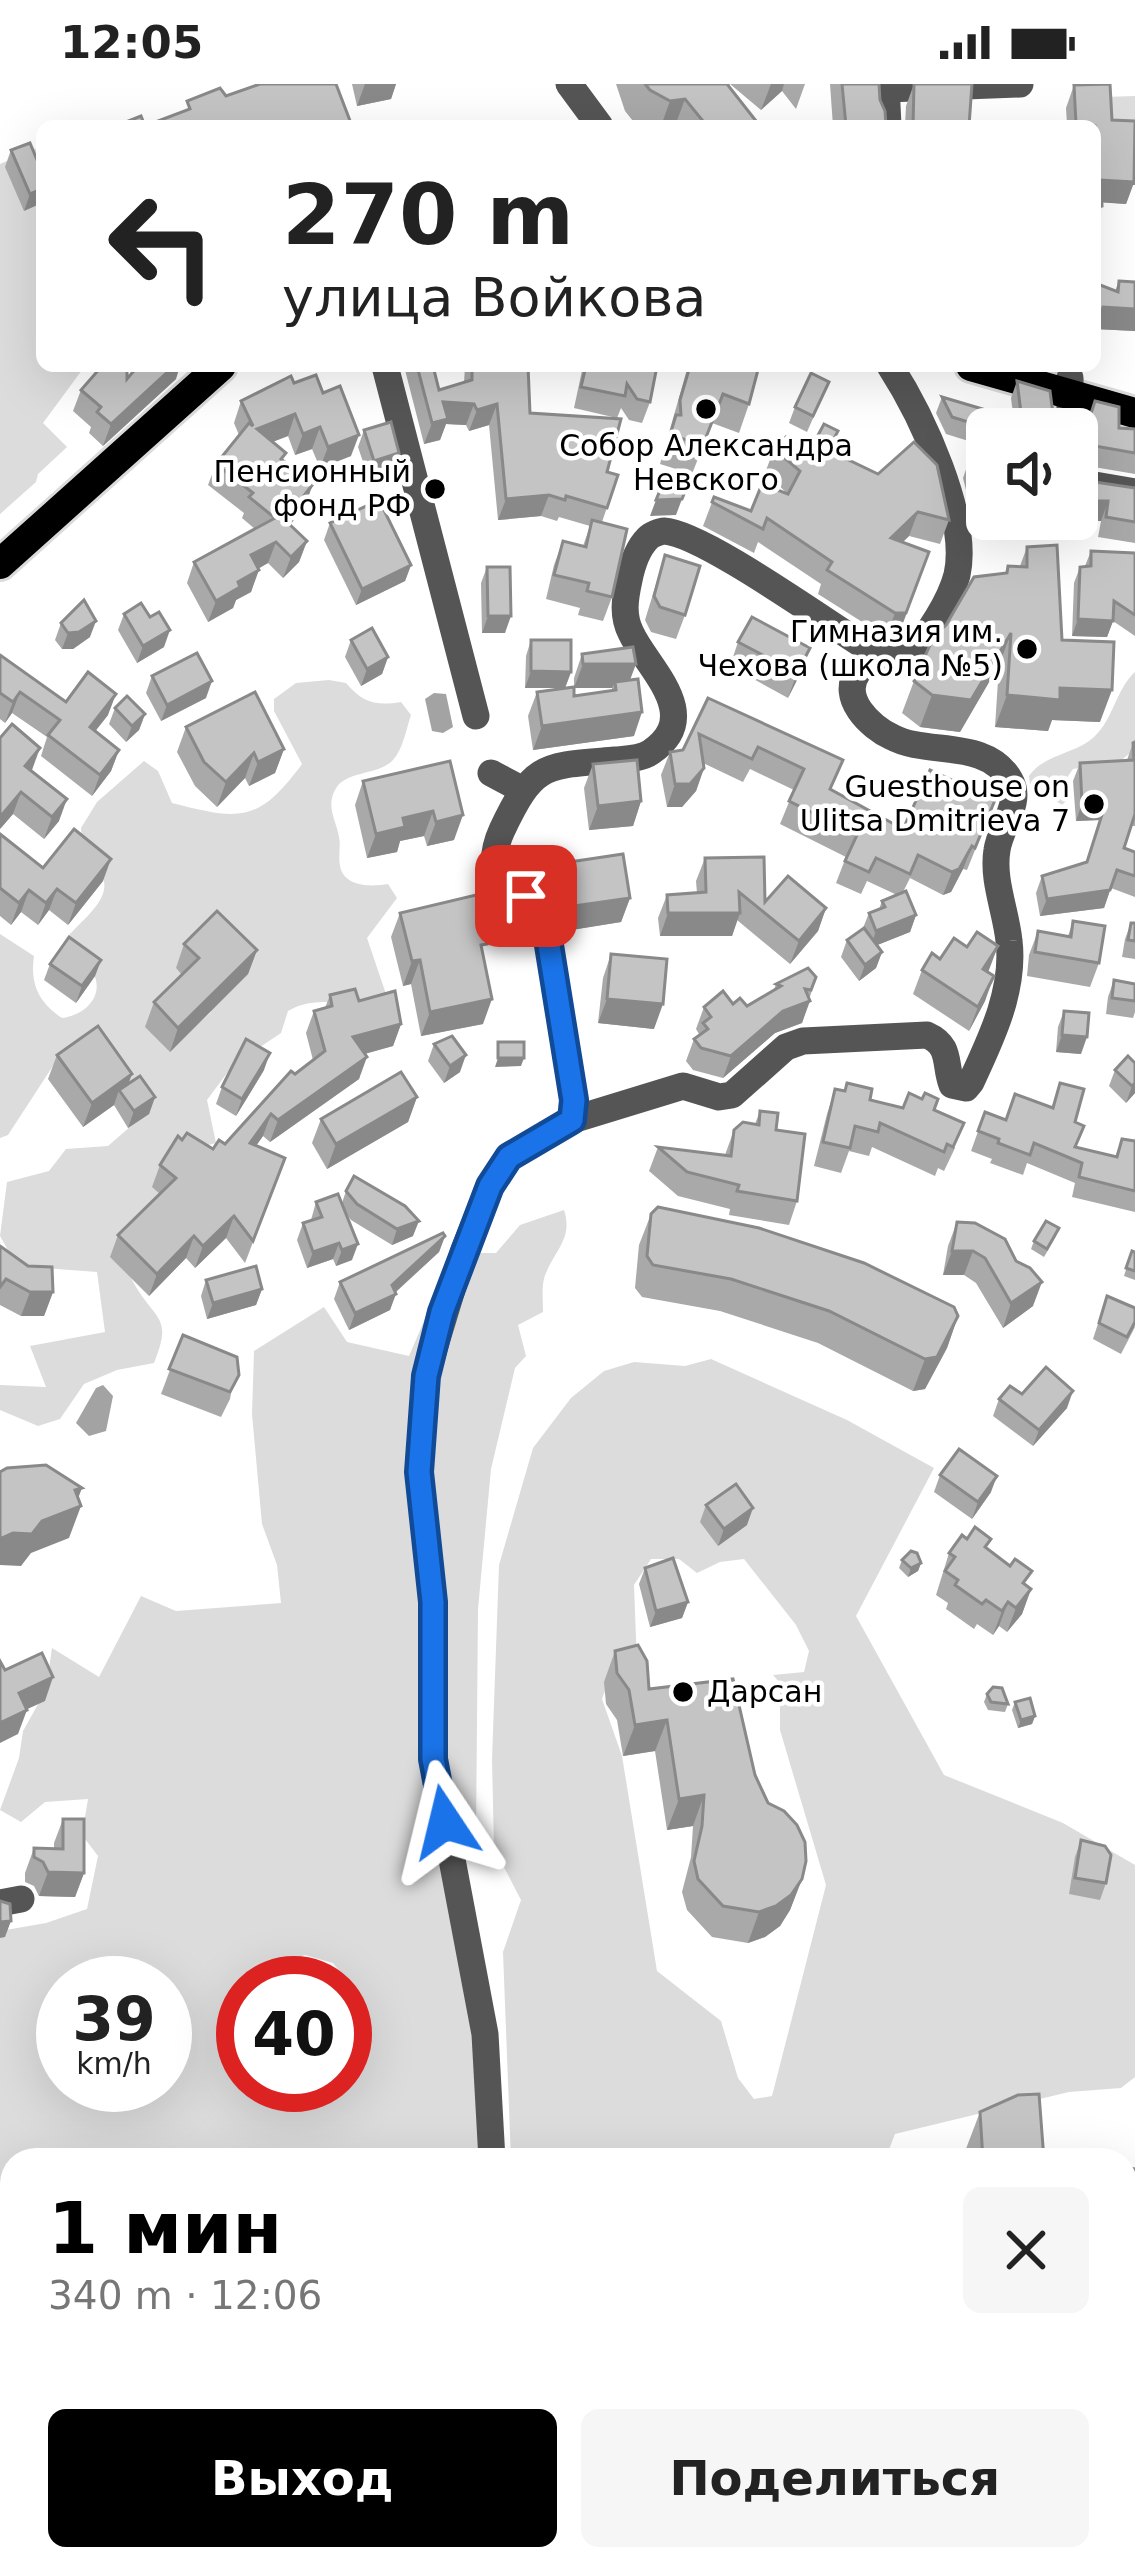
<!DOCTYPE html>
<html lang="ru">
<meta charset="utf-8">
<style>
body{margin:0;font-family:"DejaVu Sans",sans-serif;background:#f6f6f6;color:#222;height:100vh;display:flex;flex-direction:column;font-size:45px;white-space:nowrap}
*{box-sizing:border-box;margin:0}
p{font-size:39px;color:#767676}
.icon{flex:none;width:66px;height:66px;fill:none;stroke:currentColor;stroke-width:2;stroke-linecap:round;stroke-linejoin:round}
.map{position:relative;flex:1;overflow:hidden}
.side{position:absolute;left:0px;top:2064px;width:1137px;height:423px;display:flex;flex-direction:column;background:#fff;border-radius:36px 36px 0 0;box-shadow:0 12px 48px #0002}
.side>*{flex:none}
.top-card{position:absolute;left:36px;top:36px;width:1065px;height:252px;border-radius:18px;box-shadow:0 12px 48px #0002;background:#fff;color:#222;overflow:hidden}
.tools{position:absolute;left:966px;top:324px;display:grid;gap:24px}
.tools a{display:grid;place-items:center;width:132px;height:132px;border-radius:18px;background:#fff;box-shadow:0 12px 48px #0002;font-size:60px}
.speed{position:absolute;left:36px;top:1872px;display:flex;gap:24px;font-size:60px;font-weight:700;text-align:center}
.speed>*{display:grid;place-content:center;width:156px;height:156px;border-radius:50%;background:#fff;box-shadow:0 12px 48px #0002;line-height:1}
.speed small{font-size:30px;font-weight:400}
.speed .limit{border:18px solid #d22;background:#fff;color:#111}
.pin{position:absolute;display:grid;place-items:center;width:102px;height:102px;color:#fff;margin:-51px;border-radius:24px;box-shadow:0 6px 18px #0006}
.me{position:absolute;width:132px;margin:-66px;rotate:350deg;stroke-linejoin:round;filter:drop-shadow(0 0 9px #0008)}
.turn{display:flex;align-items:center;gap:42px;height:252px;padding:0 48px;font-size:54px}
.turn .icon{width:156px;height:156px;stroke-width:2.5}
.turn b{display:block;font-size:84px;line-height:102px}
.round{display:grid;place-items:center;flex:none;width:126px;height:126px;border-radius:18px;background:#f6f6f6}
.headline{display:flex;align-items:center;justify-content:space-between;height:204px;padding:0 48px}
h1{font-size:72px;font-weight:700;line-height:90px;color:#000}
.primary-button{display:flex;gap:24px;margin-top:auto;padding:24px 48px}
.primary-button a{flex:1;height:138px;border-radius:18px;background:#000;color:#fff;font-size:48px;font-weight:700;line-height:138px;text-align:center}
.primary-button a+a{background:#f6f6f6;color:#222}
.status{display:flex;justify-content:space-between;align-items:center;height:84px;padding:0 60px;background:#fff;direction:ltr}
.status svg{height:33px;fill:currentColor}
.map>svg:first-child{display:block}
.green{fill:#dcdcdc;fill-rule:evenodd}
.water{fill:#a3a3a3}
.lines{fill:none;stroke-linecap:round;stroke-linejoin:round}
.major-casing{stroke:#dbdbdb;stroke-width:36}
.minor{stroke:#555;stroke-width:27}
.major{stroke:#000;stroke-width:30}
.wall{fill:#a9a9a9}
.shaded-wall{fill:#898989}
.building{fill:#c4c4c4;stroke:#898989;stroke-width:3}
.route-casing{stroke:#114b97;stroke-width:30}
.route{stroke:#1a73e8;stroke-width:21}
.poi-dot{fill:#000;stroke:#fff;stroke-width:4.5}
.labels{text-anchor:middle;stroke-width:9;stroke-linejoin:round;paint-order:stroke}
.poi-label{font-size:30px;fill:#000;stroke:#fff;text-anchor:end}
</style>
<div class="status"><b>12:05</b><svg viewBox="0 0 49 12"><path d="M0 12V9h3v3zM5 12V6h3v6zM10 12V3h3v9zM15 12V0h3v12zM26 1h20v11H26zM47 4h2v5h-2z"/></svg></div>
<div class="map">
<svg width="1135" height="2486" viewBox="0 0 1135 2486">
<rect width="100%" height="100%" fill="#fff"/>
<g class="green">
<path d="M1135,12V57H1108L1104,13Z"/>
<path d="M42,62V282H85L43,339L67,363L38,390L36,398L0,430V80Z"/>
<path d="M1135,588V665L1119,678L1073,685L1064,698L1068,715L1062,721L1030,700L1029,692C1044,670 1076,670 1094,653C1114,634 1116,605 1135,588Z"/>
<path d="M329,596L346,599C363,619 376,622 401,618L411,631C406,646 403,665 393,676C378,692 345,686 335,706C326,723 336,736 339,753C341,762 338,772 340,782C344,803 371,803 388,800L397,814L367,854L386,910C357,928 319,908 288,927L281,949L233,981L207,1016L216,1059L166,1072L165,1110L115,1159C122,1173 128,1189 136,1203C158,1238 172,1234 154,1279L117,1286L84,1300L60,1335L38,1342L0,1326V1301L46,1303L30,1262L105,1248L97,1188L17,1182L0,1152L7,1098L49,1087L66,1065L108,1062L138,1036L94,957L64,965L8,1051L0,1054V850L34,872C30,899 38,918 62,934C81,932 103,916 95,893C90,877 75,873 69,851C97,822 125,802 83,770L81,744L97,718L144,677L158,687L172,719C239,736 258,740 302,680L274,627V615L296,599ZM176,884L247,890L215,923ZM187,903L211,928L169,967Z"/>
<path d="M564,1126C573,1154 556,1165 546,1189C541,1199 543,1216 543,1228L518,1241L526,1272L515,1284L491,1385L478,1525L476,1750L449,1787L476,1977L481,2076H12V2475H127L126,2486H0V1847L46,1839L87,1825L98,1772L82,1751L88,1715L45,1718L21,1738L0,1726L19,1674L23,1647L46,1606L52,1564L99,1593L141,1512L176,1527L281,1519L277,1481L262,1440L252,1330L254,1267L324,1223L347,1258L409,1272L427,1230L477,1169H496L520,1141ZM305,1871L333,1879L351,1901L355,1930L345,1950V2001H243V1899H262L275,1882ZM63,1899H165V2001H63Z"/>
<path d="M711,1275L847,1336L934,1384L856,1532L944,1691L1063,1739L1135,1781V1993L1121,2004L1069,2008L895,2050L885,2076H511L503,1868L521,1816L494,1764L492,1675L499,1481L533,1364L571,1314L604,1287L634,1278L685,1282ZM651,1475H679L697,1489L720,1478L744,1475L796,1541L809,1567L804,1588L773,1591L780,1599V1646L826,1801L772,2012L754,2015L738,1994L721,1937L657,1887L622,1672L602,1615L608,1598L633,1588L637,1581L634,1501Z"/>
</g>
<g class="water">
<path d="M434,609L446,610L453,643L443,649L432,647L425,615Z"/>
<path d="M103,1301L113,1312L106,1347L89,1352L76,1339L96,1304Z"/>
</g>
<g class="lines">
<defs>
<g id="major">
<path d="M971,282L1135,329"/>
<path d="M0,480L221,282"/>
</g>
</defs>
<use href="#major" class="major-casing"/>
<g class="minor">
<path d="M569,0L600,42"/>
<path d="M886,0L888,42"/>
<path d="M887,5L1020,0"/>
<path d="M385,282L476,632"/>
<path d="M1070,345V294"/>
<path d="M1077,398L1135,408"/>
<path d="M491,689L521,705"/>
<path d="M572,1036L574,1016L543,824C530,815 523,816 510,811C486,802 494,763 502,746C534,678 544,682 615,676C626,675 641,675 651,668C705,631 647,584 631,549C622,532 625,514 629,496C632,481 637,465 648,454C651,451 660,447 664,447C704,449 836,546 879,571H910C928,551 950,518 957,491C970,433 921,330 890,282"/>
<path d="M0,1819L21,1815"/>
<path d="M492,2076L485,1950L433,1675V1518L419,1388L426,1291L464,1166L490,1102L509,1073L572,1036L683,1002L719,1013L732,1011L786,963L803,957L927,951C952,962 944,980 952,1001L966,1004L971,998C991,955 1015,906 1009,857C1006,827 992,796 997,766C1000,743 1023,718 1010,696C986,654 927,672 892,653C870,643 839,613 858,588C863,582 873,576 880,571"/>
<path d="M666,2475L670,2486"/>
</g>
<use href="#major" class="major"/>
</g>
<g class="wall">
<path d="M352,0H396L391,15L357,22Z"/>
<path d="M616,0H730L729,3L760,42H637L625,27Z"/>
<path d="M730,0H805L796,25L782,7L761,26Z"/>
<path d="M830,0H879L880,16L886,42H833Z"/>
<path d="M914,0L969,42H905L906,22Z"/>
<path d="M1074,1L1112,36L1133,101L1126,120L1102,118L1067,40L1066,24Z"/>
<path d="M11,66L42,88L24,127L5,83Z"/>
<path d="M1119,197L1135,198V247L1095,245V199L1115,207Z"/>
<path d="M404,282H450L434,287L439,306L464,299L465,282H528L530,329L607,388L618,391L602,438L612,513L603,537L578,531L580,524L546,515L554,481L563,457L583,462L590,442L559,433L557,437L541,432L498,436L489,341L469,347L466,341L446,340L440,356L424,360Z"/>
<path d="M583,282H657L650,318L642,339L629,336L621,324L617,334L574,324Z"/>
<path d="M688,282H759L749,320L739,349L712,339L692,390L660,380Z"/>
<path d="M127,295H176L103,362L89,349L91,343L73,327L81,306Z"/>
<path d="M1017,297L1055,345H1015L1011,314Z"/>
<path d="M829,298L807,348L789,339L795,323Z"/>
<path d="M294,299L351,372L320,384L312,365L295,371L288,352L272,358L305,422L290,441L307,457L299,478L283,494L268,479L258,485L251,508L236,516L233,524L208,538L187,499L194,478L255,445L242,434L244,429L208,401L216,380L239,351L234,339L241,317Z"/>
<path d="M942,313L986,326L975,359L946,350L936,329Z"/>
<path d="M1095,317L1119,344L1135,345V390L1082,381L1081,359Z"/>
<path d="M364,346L399,369L393,385L368,393L358,363Z"/>
<path d="M774,365L809,368L831,367L949,436L940,460L909,452L903,458L898,553H886L818,510L821,500L758,458L754,469L703,442L714,413L751,427L788,410L765,389Z"/>
<path d="M984,365H987V430H972L963,394L970,374H981Z"/>
<path d="M1095,398L1135,404V459L1098,453L1101,437H1084L1087,418Z"/>
<path d="M330,439L411,481L405,497L356,521L324,456Z"/>
<path d="M1027,463L1062,556L1100,638L1052,636L1048,647L995,643L999,581L960,648L920,643L902,629L914,597L1005,489L1008,482H1020Z"/>
<path d="M1091,467L1135,469V552L1113,537L1107,553L1072,552L1074,499L1080,483L1085,482Z"/>
<path d="M665,471L685,531L676,555L651,548L645,536Z"/>
<path d="M487,483L505,549H482L481,499Z"/>
<path d="M124,530L164,563L137,579L118,546Z"/>
<path d="M61,539L90,553L73,565H62L55,556Z"/>
<path d="M351,556L388,573L382,590L361,602L345,573Z"/>
<path d="M531,556L571,588L565,604H525L526,572Z"/>
<path d="M738,558L801,588L788,614L730,582Z"/>
<path d="M582,570L630,596L634,652L533,666L528,632L537,608L574,612L612,606V604H574V594Z"/>
<path d="M0,571L66,618L108,631L95,647L119,666L111,687L92,712L41,672L47,653L12,629L5,639L0,635Z"/>
<path d="M152,592L206,614L161,637L146,609Z"/>
<path d="M708,614L832,706L903,745L995,716L967,786L963,785L951,808L943,811L910,794L903,808L916,831L910,848L877,861L882,868L876,884L859,897L841,873L847,856L863,844L869,829L879,825L882,817L897,811L867,797L861,810L836,799L846,773L780,740L794,706L750,685L743,698L703,679L704,684L696,707L682,723H667L661,691L670,668L683,666Z"/>
<path d="M115,624L145,630L139,646L126,658L109,640Z"/>
<path d="M186,643L284,665L275,689L249,702L245,694L217,723L195,702L177,668Z"/>
<path d="M1135,658V742H1131L1124,764L1135,768V813L1111,804L1104,824L1040,832L1036,809L1042,792L1086,779L1100,736L1076,737L1073,697L1080,679L1127,676L1133,659Z"/>
<path d="M450,677L454,756L427,762L424,752L400,757L397,768L367,774L355,721L363,697Z"/>
<path d="M593,680L641,717L633,742L589,746L584,704Z"/>
<path d="M31,687L59,737L44,755L13,730L0,745Z"/>
<path d="M0,750L43,784L103,797L68,841L49,826L38,841L21,828L11,841L0,832Z"/>
<path d="M705,774L765,818L826,824L818,847L790,880L737,836L732,852H660L658,834L667,811L697,809L696,797Z"/>
<path d="M563,779L630,814L621,838L565,847L554,803Z"/>
<path d="M400,829L483,871V940L421,952L411,900L403,902L391,853Z"/>
<path d="M1073,837L1099,879L1090,903L1027,892L1029,871L1038,847L1068,852Z"/>
<path d="M1131,839H1135V875L1122,873L1125,855Z"/>
<path d="M184,860L257,866L248,890L170,968L145,943L154,918L182,891L176,884Z"/>
<path d="M611,870L654,945L598,939L603,894Z"/>
<path d="M940,875L988,889L985,917L969,947L913,910L922,886Z"/>
<path d="M101,876L95,892L76,919L44,896L50,880Z"/>
<path d="M816,893L802,939L775,949L723,994L693,986L686,977L694,955L699,950L696,945L704,923L733,920L747,922L774,906L776,900Z"/>
<path d="M1114,896L1135,900V928L1133,934L1106,930L1108,913Z"/>
<path d="M330,911L359,917L401,940L393,962L365,970L359,995L270,1058L263,1052L256,1062L285,1074L245,1179L226,1154L195,1184L186,1174L149,1212L110,1173L118,1151L160,1110L152,1103L160,1081L182,1056L213,1065L225,1060L295,990L313,976L306,949L314,927L325,924Z"/>
<path d="M1064,927L1081,970L1056,968L1058,943Z"/>
<path d="M434,960L460,988L444,999L428,977Z"/>
<path d="M57,971L128,1000L155,1013L149,1030L128,1044L114,1021L83,1043L48,995Z"/>
<path d="M1128,972L1135,1009L1126,1019L1109,1002L1115,986Z"/>
<path d="M264,986L236,1032L216,1020L222,1003Z"/>
<path d="M1060,999L1075,1038L1076,1063L1115,1073L1122,1055L1134,1058L1135,1054V1128L1072,1113L1075,1099L1027,1079L1023,1091L990,1079L992,1075L971,1067L985,1028L1006,1036L1052,1023Z"/>
<path d="M835,1005L903,1024L934,1026L955,1064L944,1087L938,1084L935,1092L872,1063L869,1072L849,1067L841,1089L814,1082L827,1030Z"/>
<path d="M417,1013L408,1038L327,1085L312,1059L321,1035Z"/>
<path d="M760,1027L776,1046L797,1117L789,1141L729,1131L730,1125L678,1112L649,1087L658,1063L725,1071L734,1046L755,1040Z"/>
<path d="M346,1107L413,1152L392,1161L351,1136L345,1128L352,1176L336,1182L333,1175L307,1184L297,1156L303,1139L311,1136L316,1118L342,1119Z"/>
<path d="M651,1130L958,1232L947,1264L925,1305L913,1307L818,1259L720,1227L642,1213L635,1204L639,1161Z"/>
<path d="M957,1138L1033,1222L1003,1244L976,1199L964,1191H943L948,1162Z"/>
<path d="M445,1152L439,1168L395,1209L390,1226L349,1246L334,1215L340,1198Z"/>
<path d="M1056,1152L1044,1173L1031,1165L1034,1157Z"/>
<path d="M0,1162L53,1208L44,1232H21L0,1221Z"/>
<path d="M1132,1167L1135,1168V1196L1124,1192Z"/>
<path d="M206,1196L262,1205L256,1221L207,1235L201,1212Z"/>
<path d="M1107,1212L1135,1243L1121,1270L1093,1255Z"/>
<path d="M183,1251L237,1273L230,1315L221,1333L161,1310Z"/>
<path d="M1022,1310L1067,1324L1033,1362L993,1332L999,1315Z"/>
<path d="M940,1391L991,1408L972,1435L934,1408Z"/>
<path d="M706,1421L747,1441L718,1462L700,1438Z"/>
<path d="M987,1465L1031,1505L1022,1530L1007,1548L999,1542L993,1551L977,1540L974,1545L946,1525L948,1519L936,1511L949,1469Z"/>
<path d="M902,1476L921,1479L918,1487L908,1493L899,1484Z"/>
<path d="M645,1484L688,1518L682,1534L650,1543L639,1500Z"/>
<path d="M615,1567L649,1605L755,1691L802,1795L790,1826L780,1842L765,1853L748,1859L712,1853L687,1826L682,1808L691,1773L693,1742L667,1746L655,1667L623,1672L617,1636L606,1620L604,1598Z"/>
<path d="M987,1610L1008,1620L1005,1628L988,1626L984,1618Z"/>
<path d="M1015,1618L1035,1632L1032,1640L1018,1644L1012,1626Z"/>
<path d="M63,1735L84,1789L75,1813L39,1812L34,1802L25,1798V1789L34,1764L54,1765V1759Z"/>
<path d="M1081,1756L1106,1799L1100,1816L1069,1810L1075,1773Z"/>
<path d="M980,2028L1044,2076H965L964,2070Z"/>
<path d="M1125,2083L1135,2085V2152L1125,2150Z"/>
<path d="M1135,2426V2486H1099L1056,2482V2478L1034,2475H1125Z"/>
<path d="M765,2475H959L960,2486H766Z"/>
</g>
<g class="shaded-wall">
<path d="M365,0H396L391,15L357,22Z"/>
<path d="M771,0H784L782,7L761,26Z"/>
<path d="M685,15L675,42H661L670,17Z"/>
<path d="M1135,78V101H1133L1126,120L1095,118L1101,96Z"/>
<path d="M42,105V119L24,127L30,110Z"/>
<path d="M1102,122L1095,141V123Z"/>
<path d="M1103,223L1135,225V247L1095,245Z"/>
<path d="M174,282H180L176,295L103,362L111,340Z"/>
<path d="M443,318L474,320L466,341L446,340L440,356L424,360L432,339Z"/>
<path d="M497,320L489,341L469,347L477,326Z"/>
<path d="M295,330L288,352L249,367L257,345Z"/>
<path d="M320,343L312,365L295,371L303,350Z"/>
<path d="M359,351L351,372L320,384L328,363Z"/>
<path d="M399,369L393,385L368,393L374,377Z"/>
<path d="M313,400L305,422L277,457L285,436Z"/>
<path d="M980,410H987V430H972Z"/>
<path d="M549,411L541,432L498,436L506,415Z"/>
<path d="M682,415L676,431L650,432L656,416Z"/>
<path d="M1092,417H1108L1101,437H1084Z"/>
<path d="M918,428L909,452L882,477L891,454Z"/>
<path d="M1016,435H1058L1057,437H1015Z"/>
<path d="M307,457L299,478L283,494L291,473Z"/>
<path d="M276,458L268,479L243,493L251,471Z"/>
<path d="M929,468L898,553H886L895,529Z"/>
<path d="M411,481L405,497L356,521L362,505Z"/>
<path d="M259,486L251,508L236,516L233,524L208,538L216,517L238,498Z"/>
<path d="M488,532H511L505,549H482Z"/>
<path d="M1078,535L1113,537L1107,553L1072,552Z"/>
<path d="M96,537L90,553L73,565H62L68,549Z"/>
<path d="M170,546L164,563L137,579L143,562Z"/>
<path d="M1011,549L999,581L960,648L920,643L932,611Z"/>
<path d="M810,564L801,588L788,614L797,589Z"/>
<path d="M388,573L382,590L361,602L367,585Z"/>
<path d="M583,580H636L627,604L615,598L612,604H574Z"/>
<path d="M531,587L571,588L565,604H525Z"/>
<path d="M212,597L206,614L161,637L167,621Z"/>
<path d="M1060,604L1112,606L1100,638L1052,636L1048,647L995,643L1007,611Z"/>
<path d="M20,608L12,629L5,639L13,618Z"/>
<path d="M116,610L108,631L82,664L90,643Z"/>
<path d="M642,628L634,652L533,666L542,642Z"/>
<path d="M145,630L139,646L126,658L132,642Z"/>
<path d="M40,664L32,686L17,704L25,682Z"/>
<path d="M284,665L275,689L249,702L258,678Z"/>
<path d="M119,666L111,687L92,712L100,691Z"/>
<path d="M254,669L245,694L217,723L226,698Z"/>
<path d="M704,684L696,707L682,723H667L675,700Z"/>
<path d="M21,708L13,730L0,745V733Z"/>
<path d="M67,715L59,737L44,755L52,733Z"/>
<path d="M641,717L633,742L589,746L598,722Z"/>
<path d="M1106,718L1100,736L1076,737L1082,719Z"/>
<path d="M433,727L424,752L400,757L397,768L367,774L376,750L403,734Z"/>
<path d="M463,731L454,756L427,762L436,738Z"/>
<path d="M972,762L963,785L951,808L943,811L952,788Z"/>
<path d="M111,775L103,797L68,841L76,819Z"/>
<path d="M57,805L49,826L38,841L46,819Z"/>
<path d="M29,806L21,828L11,841L19,819Z"/>
<path d="M1110,806L1104,824L1040,832L1047,815Z"/>
<path d="M630,814L621,838L565,847L574,822Z"/>
<path d="M826,824L818,847L790,880L799,857Z"/>
<path d="M668,829H740L732,852H660Z"/>
<path d="M916,831L910,848L870,864L876,847Z"/>
<path d="M998,862L989,886L974,910L983,885Z"/>
<path d="M257,866L248,890L170,968L178,944Z"/>
<path d="M882,868L876,884L859,897L865,881Z"/>
<path d="M101,876L95,892L76,919L82,902Z"/>
<path d="M420,876L411,900L403,902L412,877Z"/>
<path d="M994,892L985,917L969,947L978,923Z"/>
<path d="M492,915L483,940L421,952L430,928Z"/>
<path d="M607,915L663,920L654,945L598,939Z"/>
<path d="M810,917L802,939L775,949L723,994L731,972L783,927Z"/>
<path d="M401,940L393,962L345,975L353,953Z"/>
<path d="M1062,951L1087,953L1081,970L1056,968Z"/>
<path d="M270,969L264,986L236,1032L242,1015Z"/>
<path d="M466,971L460,988L444,999L450,982Z"/>
<path d="M367,973L359,995L270,1058L278,1036Z"/>
<path d="M498,974H524L521,982L495,983Z"/>
<path d="M132,990L124,1012L119,1006L114,1021L83,1043L92,1019Z"/>
<path d="M1135,999V1009L1126,1019L1132,1002Z"/>
<path d="M155,1013L149,1030L128,1044L134,1027Z"/>
<path d="M417,1013L408,1038L327,1085L336,1060Z"/>
<path d="M271,1030L263,1052L242,1081L250,1059Z"/>
<path d="M234,1132L226,1154L195,1184L203,1162Z"/>
<path d="M419,1137L413,1152L392,1161L397,1145Z"/>
<path d="M194,1152L186,1174L149,1212L157,1190Z"/>
<path d="M445,1152L439,1168L392,1211L396,1210L390,1226L349,1246L355,1229L392,1201Z"/>
<path d="M339,1159L333,1175L307,1184L313,1168Z"/>
<path d="M358,1160L352,1176L336,1182L342,1166Z"/>
<path d="M952,1167H973L964,1191H943Z"/>
<path d="M1042,1198L1033,1222L1003,1244L1011,1219Z"/>
<path d="M262,1205L256,1221L207,1235L213,1219Z"/>
<path d="M30,1208H53L44,1232H21Z"/>
<path d="M958,1232L947,1264L925,1305L913,1307L925,1275Z"/>
<path d="M1073,1307L1067,1324L1033,1362L1039,1346Z"/>
<path d="M997,1392L991,1408L972,1435L978,1418Z"/>
<path d="M82,1404L74,1425L81,1422L69,1454L31,1469L21,1482L0,1481V1455L42,1437L75,1406Z"/>
<path d="M753,1424L747,1441L718,1462L724,1445Z"/>
<path d="M921,1479L918,1487L908,1493L911,1484Z"/>
<path d="M1031,1505L1022,1530L1007,1548L1016,1524Z"/>
<path d="M688,1518L682,1534L650,1543L656,1527Z"/>
<path d="M1008,1518L999,1542L993,1551L1002,1527Z"/>
<path d="M53,1593L45,1617L10,1633L19,1609Z"/>
<path d="M27,1626L18,1650L0,1659V1639Z"/>
<path d="M1035,1632L1032,1640L1018,1644L1021,1636Z"/>
<path d="M667,1636L655,1667L623,1672L635,1641Z"/>
<path d="M704,1711L693,1742L667,1746L679,1715Z"/>
<path d="M48,1788L84,1789L75,1813L39,1812Z"/>
<path d="M802,1795L790,1826L780,1842L765,1853L748,1859L759,1828Z"/>
<path d="M11,1837L5,1853L0,1854V1838Z"/>
<path d="M1125,2457L1135,2458V2466L1128,2486H1099L1056,2482L1058,2475H1125Z"/>
<path d="M413,2475H424L420,2486H395Z"/>
</g>
<g class="building">
<path d="M260,0H336L352,42H116L141,32L145,42L190,25L187,17L220,4L226,12Z"/>
<path d="M645,0H727L760,42H707L685,15L670,17L650,6Z"/>
<path d="M842,0H879L880,16L885,27L886,42H846Z"/>
<path d="M914,0H972L969,42H913Z"/>
<path d="M1110,0L1112,36L1135,37L1134,98L1101,96L1102,122L1095,123V42L1043,41L1076,40L1074,1Z"/>
<path d="M30,59L42,88V105L30,110L11,66Z"/>
<path d="M1119,197L1135,198V225L1103,223L1102,227L1095,225V199L1118,208Z"/>
<path d="M102,282H127V295L138,282H174L111,340L97,328L101,323L81,306Z"/>
<path d="M417,282H433L439,306L472,296V282H528L530,329L621,335L607,388L618,391L607,424L566,412L565,416L549,411L506,415L497,320L477,326L474,320L443,318L448,335L432,339Z"/>
<path d="M586,282H657L650,318L637,315L627,300L625,312L581,303Z"/>
<path d="M690,282H759L749,320L723,310L703,361L670,351L676,331H681L680,316Z"/>
<path d="M811,289L829,298L813,332L795,323Z"/>
<path d="M316,291L323,309L340,302L359,351L328,363L320,343L303,350L295,330L257,345L286,369L281,375L313,400L285,436L307,457L291,473L276,458L251,471L259,486L238,498L240,503L216,517L194,478L275,434L249,413L253,409L216,380L249,339L253,342L241,317L291,292L294,299Z"/>
<path d="M1017,297L1050,307L1055,345H1023Z"/>
<path d="M942,313L986,326L981,342L952,333Z"/>
<path d="M1095,317L1119,323V344L1135,345V369L1089,361L1088,339Z"/>
<path d="M391,338L399,369L374,377L364,346Z"/>
<path d="M824,340L838,347L828,366L878,390L914,358L937,381L949,436L918,428L891,454L929,468L906,529H895L827,486L832,478L767,434L763,445L712,418L714,413L751,427L762,400L788,410L800,387L774,365L786,353L809,368Z"/>
<path d="M984,365H987V410H980L970,374H984Z"/>
<path d="M664,397L686,405L682,415L656,416Z"/>
<path d="M1095,398L1135,404V438L1106,433L1108,417H1092Z"/>
<path d="M379,416L411,481L362,505L330,439Z"/>
<path d="M592,436L627,445L612,513L587,507L589,499L554,491L563,457L586,463Z"/>
<path d="M1057,461L1062,556L1114,558L1112,606L1060,604V616L1007,611L1011,549L971,616L932,611L914,597L934,552L946,541L974,493L1007,489L1008,482L1027,483V463Z"/>
<path d="M1091,467L1135,469V531L1114,517L1113,537L1078,535L1080,483L1091,482Z"/>
<path d="M665,471L700,482L685,531L660,523L654,512Z"/>
<path d="M487,483H510L511,532H488Z"/>
<path d="M84,516L96,537L79,548L68,549L61,539Z"/>
<path d="M141,519L150,533L159,528L170,546L143,562L124,530Z"/>
<path d="M752,533L810,564L797,589L738,558Z"/>
<path d="M372,544L388,573L367,585L351,556Z"/>
<path d="M531,556H571V588L531,587Z"/>
<path d="M633,563L636,580H583L582,570Z"/>
<path d="M197,569L212,597L167,621L152,592Z"/>
<path d="M0,571L66,618L88,588L116,610L90,643L119,666L100,691L48,651L60,636L20,608L13,618L0,609Z"/>
<path d="M638,595L642,628L542,642L537,608L574,603V612L616,606L615,598Z"/>
<path d="M255,608L284,665L258,678L254,669L226,698L204,678L186,643Z"/>
<path d="M127,612L145,630L132,642L115,624Z"/>
<path d="M708,614L843,676L830,705L903,745L930,686L995,716L975,764L972,762L959,785L952,788L918,771L910,790L876,774L869,788L845,777L857,751L789,717L804,685L758,663L752,675L699,650L704,684L690,700H675L670,668L683,666Z"/>
<path d="M12,640L40,664L25,682L67,715L52,733L21,708L0,733V654Z"/>
<path d="M1135,658V730L1124,764L1135,768V792L1117,786L1110,806L1047,815L1042,792L1087,778L1106,718L1082,719L1080,679L1134,676L1133,659Z"/>
<path d="M637,676L641,717L598,722L593,680Z"/>
<path d="M450,677L463,731L436,738L433,727L403,734L405,743L376,750L363,697Z"/>
<path d="M74,745L111,775L76,819L57,805L46,819L29,806L19,819L0,804V750L43,784Z"/>
<path d="M623,770L630,814L574,822L563,779Z"/>
<path d="M764,773L765,818L788,792L826,824L799,857L739,808L740,829H668L667,811L706,808L705,774Z"/>
<path d="M906,807L916,831L876,847L869,829L885,823L882,817Z"/>
<path d="M476,811L487,860L481,861L492,915L430,928L420,876L412,877L400,829Z"/>
<path d="M217,827L257,866L178,944L154,918L199,874L184,860Z"/>
<path d="M1073,837L1105,842L1099,879L1035,868L1038,847L1071,853Z"/>
<path d="M1131,839H1135V857L1128,856Z"/>
<path d="M864,844L882,868L865,881L847,856Z"/>
<path d="M977,848L998,862L983,885L994,892L978,923L922,886L932,869L940,875L954,854L967,863Z"/>
<path d="M69,853L101,876L82,902L50,880Z"/>
<path d="M611,870L667,875L663,920L607,915Z"/>
<path d="M808,884L816,893L811,906L805,905L810,917L783,927L731,972L701,964L694,955L708,945L703,939L711,933L704,923L723,907L733,920L740,914L747,922L781,902L776,900Z"/>
<path d="M1114,896L1135,900V917L1112,914Z"/>
<path d="M355,905L359,917L395,907L401,940L353,953L367,973L278,1036L271,1030L250,1059L285,1074L253,1157L234,1132L203,1162L194,1152L157,1190L118,1151L176,1094L160,1081L178,1052L182,1056L187,1049L213,1065L219,1056L225,1060L291,987L295,990L325,967L314,927L332,922L330,911Z"/>
<path d="M1064,927L1089,929L1087,953L1062,951Z"/>
<path d="M98,942L132,990L92,1019L57,971Z"/>
<path d="M452,952L466,971L450,982L434,960Z"/>
<path d="M246,955L270,969L242,1015L222,1003Z"/>
<rect x="498" y="958" width="26" height="16"/>
<path d="M1128,972L1135,979V999L1132,1002L1115,986Z"/>
<path d="M401,988L417,1013L336,1060L321,1035Z"/>
<path d="M140,992L155,1013L134,1027L119,1006Z"/>
<path d="M847,999L872,1005L870,1016L903,1024L909,1009L922,1015L925,1009L938,1015L934,1026L964,1039L953,1063L947,1060L944,1068L880,1039L878,1048L855,1042L850,1064L823,1058L835,1005L845,1007Z"/>
<path d="M1060,999L1084,1005L1075,1038L1084,1042L1075,1063L1117,1073L1122,1055L1135,1057V1107L1079,1093L1082,1079L1034,1059L1030,1071L998,1059L999,1055L978,1047L985,1028L1006,1036L1015,1010L1053,1024Z"/>
<path d="M760,1027L778,1029L776,1046L805,1050L797,1117L737,1107L739,1101L687,1088L658,1063L731,1072L734,1046L743,1038L759,1041Z"/>
<path d="M354,1092L405,1122L419,1137L397,1145L357,1120L346,1107Z"/>
<path d="M338,1110L358,1160L342,1166L339,1159L313,1168L303,1139L322,1133L316,1118Z"/>
<path d="M658,1123L759,1144L864,1179L954,1223L958,1232L937,1273L925,1275L829,1227L731,1195L653,1181L647,1172L651,1130Z"/>
<path d="M1046,1137L1059,1144L1047,1165L1034,1157Z"/>
<path d="M957,1138L975,1139L1005,1155L1016,1177L1030,1184L1042,1198L1011,1219L985,1174L973,1167H952Z"/>
<path d="M443,1149L445,1152L392,1201L396,1210L355,1229L340,1198Z"/>
<path d="M0,1162L28,1182L52,1183L53,1208H30L6,1195L0,1203Z"/>
<path d="M1132,1167L1135,1168V1187L1126,1184Z"/>
<path d="M256,1182L262,1205L213,1219L206,1196Z"/>
<path d="M1107,1212L1135,1224V1238L1127,1253L1099,1239Z"/>
<path d="M183,1251L237,1273L239,1291L230,1308L169,1285Z"/>
<path d="M1046,1283L1073,1307L1039,1346L999,1315L1010,1302L1022,1310Z"/>
<path d="M959,1365L997,1392L978,1418L940,1391Z"/>
<path d="M46,1381L82,1404L75,1406L81,1422L42,1437L32,1450L13,1449L0,1455V1388L7,1384Z"/>
<path d="M736,1400L753,1424L724,1445L706,1421Z"/>
<path d="M975,1443L991,1455L985,1463L1010,1482L1015,1475L1032,1487L1023,1499L1031,1505L1016,1524L1008,1518L1002,1527L986,1516L982,1520L955,1501L958,1496L945,1487L955,1473L949,1469L962,1451L967,1455Z"/>
<path d="M911,1467L917,1469L921,1479L911,1484L902,1476Z"/>
<path d="M673,1474L688,1518L656,1527L645,1484Z"/>
<path d="M638,1561L647,1577L649,1605L733,1595L755,1691L768,1719L784,1727L797,1741L805,1758L806,1777L802,1795L791,1811L776,1822L759,1828L723,1822L698,1795L694,1777L702,1742L704,1711L679,1715L667,1636L635,1641L629,1606L617,1589L615,1567Z"/>
<path d="M42,1569L53,1593L19,1609L27,1626L0,1639V1577L5,1586Z"/>
<path d="M993,1603L1002,1604L1008,1620L991,1618L987,1610Z"/>
<path d="M1030,1614L1035,1632L1021,1636L1015,1618Z"/>
<path d="M63,1735H84V1789L48,1788L43,1778L34,1773V1764L63,1765Z"/>
<path d="M1081,1756L1105,1762L1111,1771L1106,1799L1075,1794Z"/>
<path d="M0,1817L10,1820L11,1837L0,1838Z"/>
<path d="M1039,2010L1044,2076H983L980,2028L1018,2011Z"/>
<path d="M1125,2083L1135,2085V2126L1125,2124Z"/>
<path d="M1125,2198L1135,2201V2228L1130,2246L1125,2245Z"/>
<path d="M1125,2424L1135,2426V2458L1125,2457Z"/>
<path d="M347,2475H413L395,2486H330Z"/>
<path d="M779,2475H959L960,2486H813L779,2477Z"/>
</g>
<g class="lines">
<defs>
<path id="route" d="M445,1738L433,1675V1518L419,1388L426,1292L442,1228L490,1102L509,1073L572,1036L574,1016L543,824L526,812"/>
</defs>
<use href="#route" class="route-casing"/>
<use href="#route" class="route"/>
</g>
<g class="poi-dot">
<circle cx="706" cy="325" r="12"/>
<circle cx="435" cy="405" r="12"/>
<circle cx="1027" cy="565" r="12"/>
<circle cx="1094" cy="720" r="12"/>
<circle cx="683" cy="1608" r="12"/>
</g>
<g class="labels">
<g class="poi-label">
<text x="706" y="372" text-anchor="middle">Собор Александра<tspan x="706" dy="34">Невского</tspan></text>
<text x="411" y="398">Пенсионный<tspan x="411" dy="34">фонд РФ</tspan></text>
<text x="1003" y="558">Гимназия им.<tspan x="1003" dy="34">Чехова (школа №5)</tspan></text>
<text x="1070" y="713">Guesthouse on<tspan x="1070" dy="34">Ulitsa Dmitrieva 7</tspan></text>
<text x="707" y="1618" text-anchor="start">Дарсан</text>
</g>
</g>
</svg>
<div class="tools">
<a><svg class="icon" aria-label="sound" viewBox="0 0 24 24"><path d="M4 9h4l5-4v14l-5-4H4zM17 9q2 3 0 6"/></svg></a>
</div>
<div class="speed"><div>39<small>km/h</small></div><div class="limit">40</div></div>
<div class="pin" style="left:526px;top:812px;background:#d93025"><svg class="icon" aria-label="arrive" viewBox="0 0 24 24"><path d="M6 21V4h12l-3 4 3 4H6"/></svg></div>
<svg class="me" style="left:445px;top:1738px" viewBox="-20 -20 40 40"><path d="M0-17L14 15 0 8-14 15z" fill="#1a73e8" stroke="#fff" stroke-width="4"/></svg>
<div class="top-card">
<div class="turn"><svg class="icon" aria-label="left" viewBox="0 0 24 24"><path d="M17 20v-9H6M10 6l-5 5 5 5"/></svg><div><b>270 m</b>улица Войкова</div></div>
</div>
<section class="side">
<div class="headline"><div><h1>1 мин</h1><p>340 m · 12:06</p></div><a class="round"><svg class="icon" aria-label="close" viewBox="0 0 24 24"><path d="M6 6l12 12M18 6L6 18"/></svg></a></div>
<div class="primary-button"><a>Выход</a><a>Поделиться</a></div>
</section>
</div>
